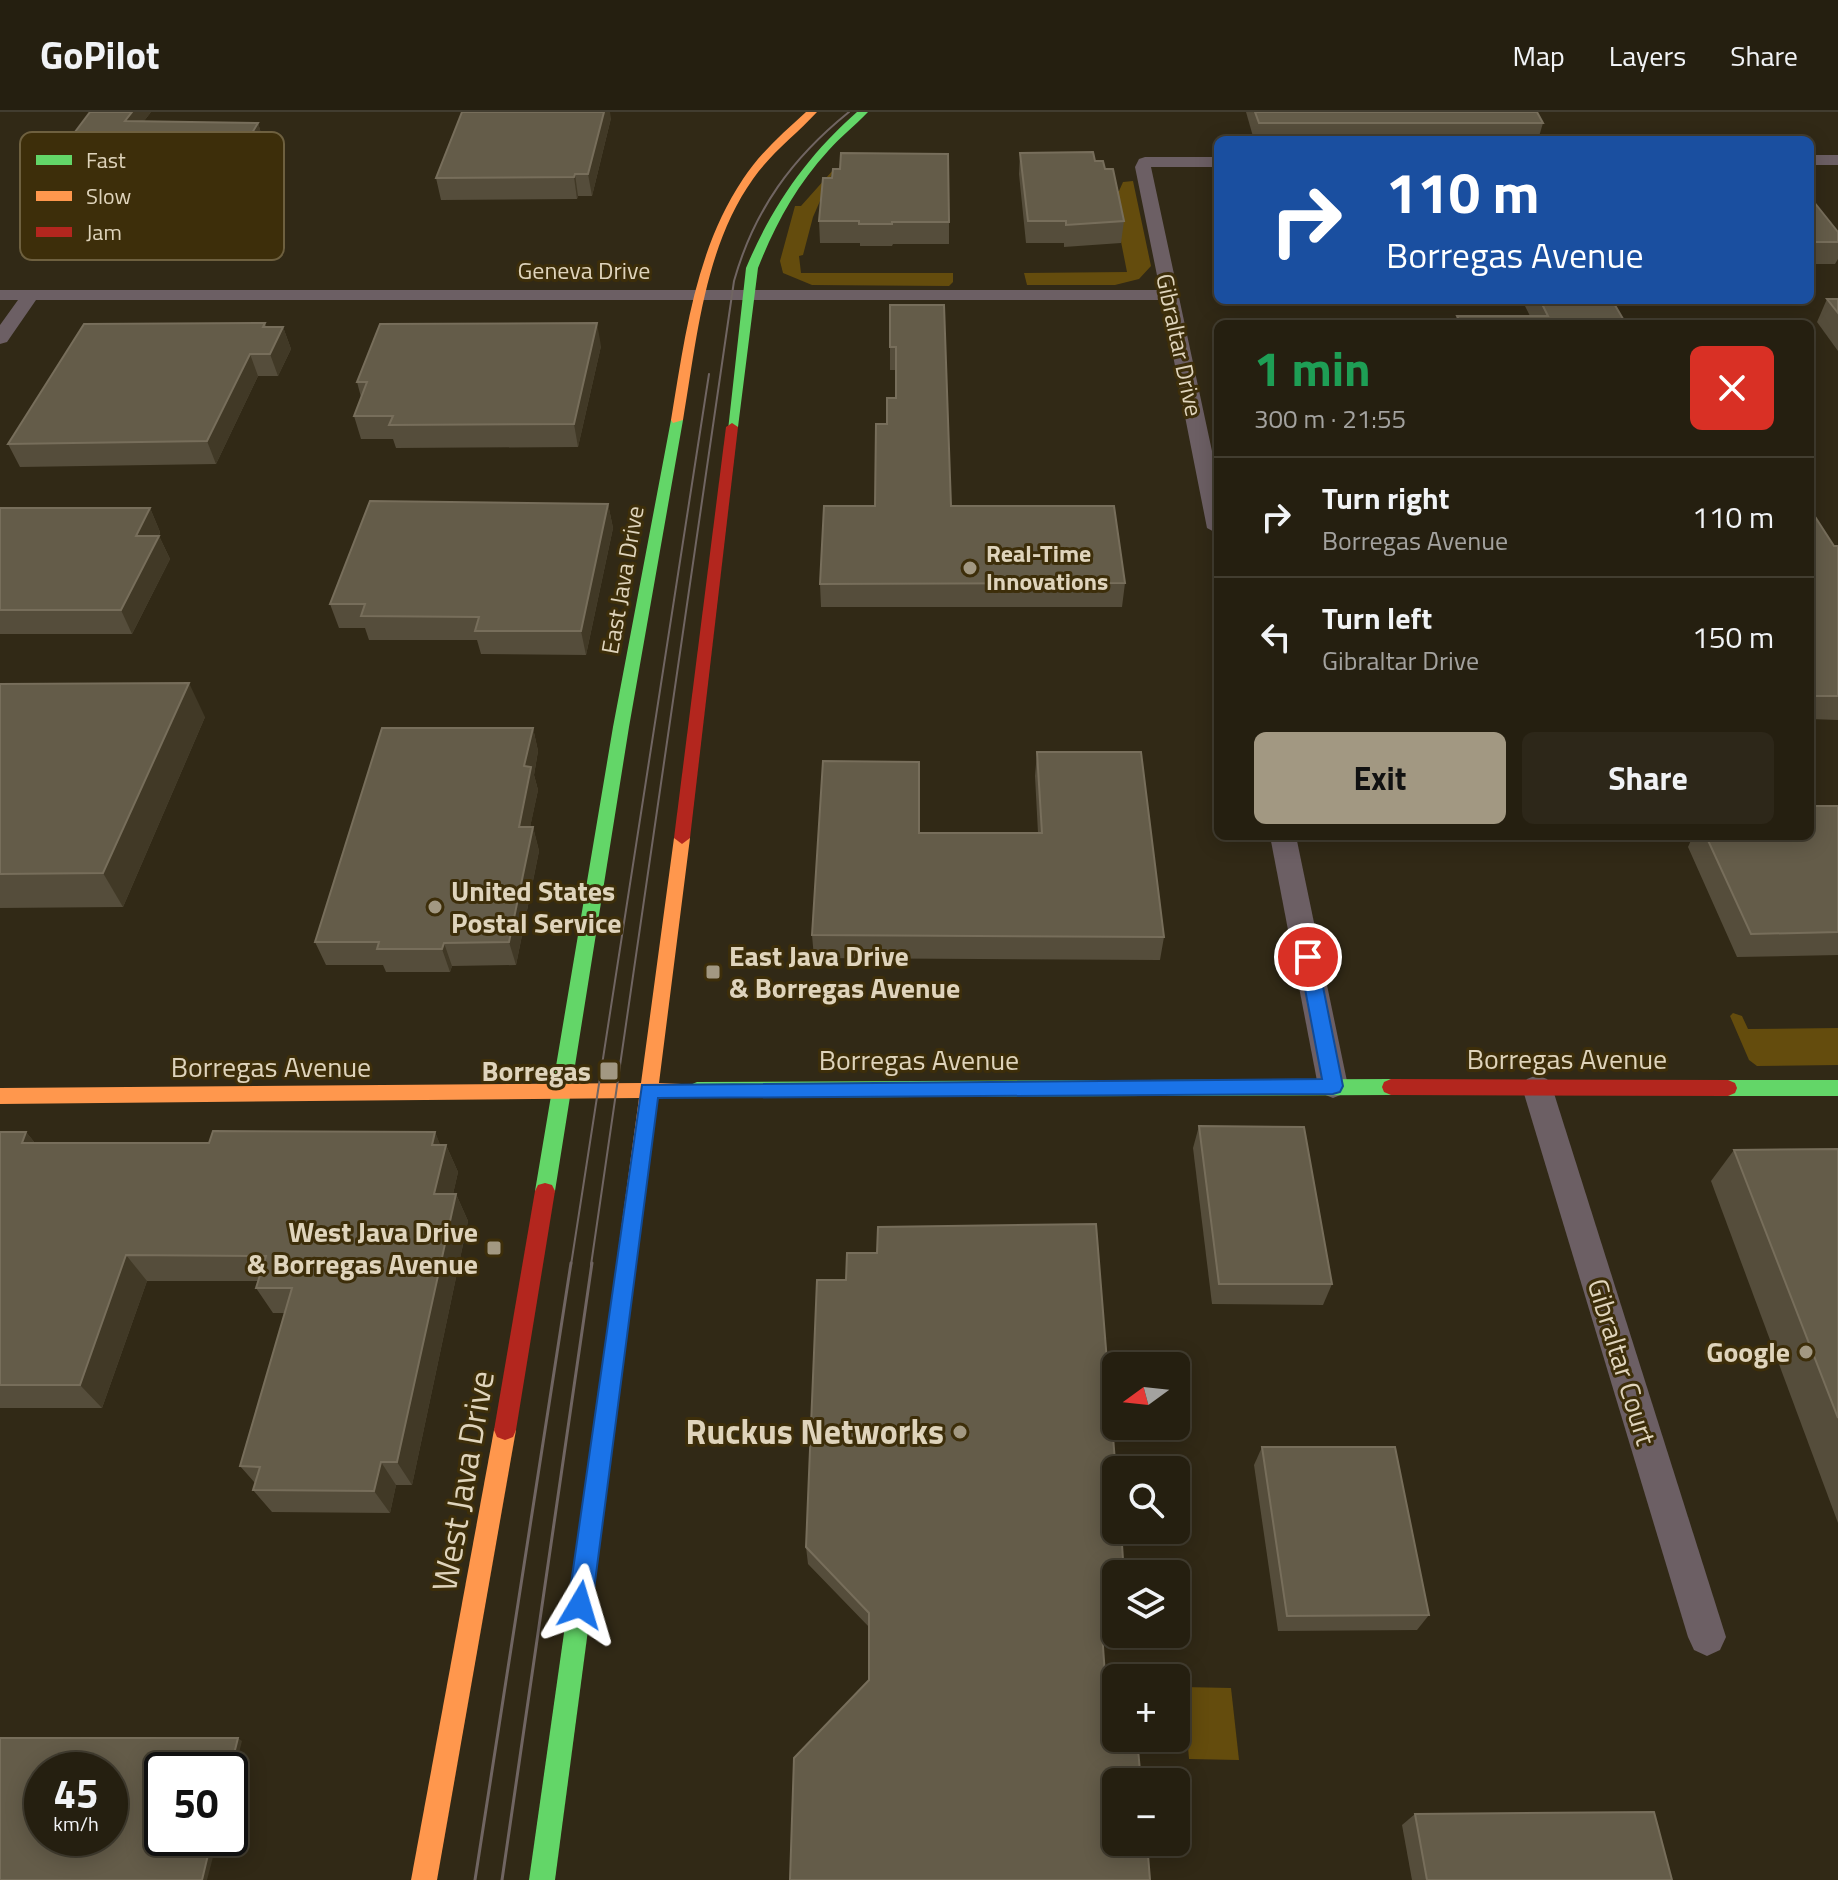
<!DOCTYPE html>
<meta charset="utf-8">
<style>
body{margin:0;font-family:"Titillium Web",sans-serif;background:#2d2719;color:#f1f3f6;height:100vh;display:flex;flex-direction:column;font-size:30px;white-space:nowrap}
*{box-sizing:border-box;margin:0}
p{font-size:26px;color:#a3a29f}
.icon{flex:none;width:44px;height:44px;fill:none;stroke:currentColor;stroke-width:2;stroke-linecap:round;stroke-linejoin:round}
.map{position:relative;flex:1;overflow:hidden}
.panel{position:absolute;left:1214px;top:208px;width:600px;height:520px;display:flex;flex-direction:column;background:#251f10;border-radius:12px;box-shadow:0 4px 20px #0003,0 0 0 2px #423d30}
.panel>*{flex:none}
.banner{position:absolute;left:1214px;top:24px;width:600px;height:168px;border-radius:12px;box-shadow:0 4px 20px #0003,0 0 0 2px #423d30;background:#1a4fa0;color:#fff;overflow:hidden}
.needle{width:52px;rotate:255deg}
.fabs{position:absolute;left:1102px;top:1240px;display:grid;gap:16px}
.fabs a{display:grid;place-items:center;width:88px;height:88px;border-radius:12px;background:#251f10;box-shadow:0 4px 20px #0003,0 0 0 2px #423d30;font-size:40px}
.speed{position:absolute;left:24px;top:1640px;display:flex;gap:16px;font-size:40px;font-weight:700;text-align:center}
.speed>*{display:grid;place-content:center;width:104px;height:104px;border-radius:50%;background:#251f10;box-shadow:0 4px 20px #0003,0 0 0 2px #423d30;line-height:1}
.speed small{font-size:20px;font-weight:400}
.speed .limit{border:4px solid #111;border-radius:12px;background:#fff;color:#111}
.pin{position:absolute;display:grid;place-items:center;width:68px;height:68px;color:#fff;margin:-34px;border:4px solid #fff;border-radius:50%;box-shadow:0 2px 8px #0007}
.me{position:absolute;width:88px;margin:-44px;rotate:7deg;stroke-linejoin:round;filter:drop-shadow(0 0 6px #0008)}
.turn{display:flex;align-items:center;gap:28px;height:168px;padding:0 40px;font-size:36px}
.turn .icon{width:104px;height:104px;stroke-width:2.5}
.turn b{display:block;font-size:56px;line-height:68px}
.round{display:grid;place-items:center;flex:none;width:84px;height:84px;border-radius:12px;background:#2d2719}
.head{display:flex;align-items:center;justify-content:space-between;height:136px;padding:0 40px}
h1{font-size:48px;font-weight:700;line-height:60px;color:#1e9e55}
.action{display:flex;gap:16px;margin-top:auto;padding:16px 40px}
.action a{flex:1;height:92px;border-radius:12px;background:#a29882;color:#111;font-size:32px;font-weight:700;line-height:92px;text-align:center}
.action a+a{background:#2d2719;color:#f1f3f6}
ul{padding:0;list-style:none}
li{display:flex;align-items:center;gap:24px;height:120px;padding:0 40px;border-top:2px solid #423d30}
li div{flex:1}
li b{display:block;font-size:30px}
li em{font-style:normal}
header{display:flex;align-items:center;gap:48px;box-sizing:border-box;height:112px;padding:0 40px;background:#251f10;border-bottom:2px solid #423d30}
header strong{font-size:38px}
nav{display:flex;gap:44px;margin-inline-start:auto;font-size:28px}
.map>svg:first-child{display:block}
.green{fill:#644c0d}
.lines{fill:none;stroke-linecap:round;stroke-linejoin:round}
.street{fill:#6c5f64;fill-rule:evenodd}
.fast{fill:#63d668;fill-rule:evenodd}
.slow{fill:#ff974d;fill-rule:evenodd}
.jam{fill:#b3261e;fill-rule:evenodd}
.tram-far1{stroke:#706562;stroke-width:2}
.tram{stroke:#706562;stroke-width:3}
.wall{fill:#554d3b}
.shaded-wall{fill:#413926}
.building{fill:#645c49;stroke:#776e5b;stroke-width:2;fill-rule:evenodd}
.route{fill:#1a73e8;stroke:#114b97;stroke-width:2}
.poi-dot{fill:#a29882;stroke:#3d2e0a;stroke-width:3}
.labels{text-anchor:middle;stroke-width:6;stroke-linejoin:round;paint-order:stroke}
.far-street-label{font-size:24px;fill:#dfd4bc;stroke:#3d2e0a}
.far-poi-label{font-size:24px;font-weight:bold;fill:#dfd4bc;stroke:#3d2e0a;text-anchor:start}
.poi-label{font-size:28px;font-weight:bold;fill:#dfd4bc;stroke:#3d2e0a;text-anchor:end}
.street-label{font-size:28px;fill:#dfd4bc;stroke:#3d2e0a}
.near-poi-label{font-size:34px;font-weight:bold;fill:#dfd4bc;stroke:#3d2e0a;text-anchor:end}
.near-street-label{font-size:34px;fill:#dfd4bc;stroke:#3d2e0a}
.key{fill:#3d2e0a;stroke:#6e603f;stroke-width:2}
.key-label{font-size:22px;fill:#dfd4bc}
</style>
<header>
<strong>GoPilot</strong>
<nav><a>Map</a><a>Layers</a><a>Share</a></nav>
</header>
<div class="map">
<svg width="1838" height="1768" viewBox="0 0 1838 1768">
<rect width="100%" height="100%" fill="#312916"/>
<g class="green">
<path d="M834,57L813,105L803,143L799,144L801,161H953V170L949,174L812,173L783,161L780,149L795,94H801Z"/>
<path d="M1133,69L1151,154L1139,167L1115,173H1027L1024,161L1127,160L1111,79H1119L1123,70Z"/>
<path d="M1733,901L1742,904L1748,917L1838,916V953L1757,954L1749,948L1730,904Z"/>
<path d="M1183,1575L1231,1576L1239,1648L1189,1647Z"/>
</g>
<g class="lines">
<g class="street">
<rect x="1810" y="43" width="28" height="10"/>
<path d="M1145,45H1218V55H1151L1218,367V422L1207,416L1162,188H36L7,230L0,232V213L18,188H0V178H1160L1135,55L1139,47Z"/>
<path d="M1270,724H1296L1348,974L1343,982L1333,986L1323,982L1318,974Z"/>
<path d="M1537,963L1547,967L1552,975L1726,1525L1720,1538L1707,1544L1694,1538L1688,1525L1522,975L1527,967Z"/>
</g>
<g class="fast">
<path d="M857,0H868C855,14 840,25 828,39C796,74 775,113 758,156L738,315L728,318L746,156C772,94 807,44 857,0Z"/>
<path d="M677,304L683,308L629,615L555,1079L552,1085L545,1087L538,1085L535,1079L613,615L671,308Z"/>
<path d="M1391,967L1398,970L1400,975L1398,980L1391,983L697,986L690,983L688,978L690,973L697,970Z"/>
<path d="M1728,968H1838V984H1728L1721,981L1719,976L1721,971Z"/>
<path d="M627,1138L634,1141L637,1147L555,1768H529L617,1147L620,1141Z"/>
</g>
<g class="slow">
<path d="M806,0H817C796,23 771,41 753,67C704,136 697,227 683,308L673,311L671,308C685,225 695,139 743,67C760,41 783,21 806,0Z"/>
<path d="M682,720L690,726L659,971L704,973L706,978L704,983L658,986L634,1153L627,1156L620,1153L617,1147L639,986L0,992V976L641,971L674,726Z"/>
<path d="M505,1308L513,1311L516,1318L437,1768H411L494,1318L497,1311Z"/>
</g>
<g class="jam">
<path d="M732,311L738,315L690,726L682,732L674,726L726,315Z"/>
<path d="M1391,967L1728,968L1735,971L1737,976L1735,981L1728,984L1391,983L1384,980L1382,975L1384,970Z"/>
<path d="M545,1071L552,1073L555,1079L516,1318L513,1325L505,1328L497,1325L494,1318L535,1079L538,1073Z"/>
</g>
<g class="tram-far1">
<path d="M571,1153L709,262"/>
<path d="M591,1153L734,169C754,98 792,46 849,0"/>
</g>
<g class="tram">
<path d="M475,1768L571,1151"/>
<path d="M502,1768L592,1151"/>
</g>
</g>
<g class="wall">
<path d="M151,0L144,9L258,11L263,28L229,87L152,88L153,92L113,99L107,84H55L47,66L74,30L72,24Z"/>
<path d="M1246,0H1537L1543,11L1538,28H1254Z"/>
<path d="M611,6L592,84H578L577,87L441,88L436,66Z"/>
<path d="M1020,41L1095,49L1105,57L1124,109L1121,131L1064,135V131H1026L1019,62Z"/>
<path d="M1810,85L1838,120V147L1835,152H1810Z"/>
<path d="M819,109L949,110V132H893L892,134H860V131H820Z"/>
<path d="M1214,127H1218V162L1212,140Z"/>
<path d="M1827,187H1838V239L1817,210Z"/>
<path d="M1522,188H1666L1665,191L1614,192L1626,212H1455L1457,204H1530Z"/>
<path d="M890,193L951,394L1125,471L1122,495H821L820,472L875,394L887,312L896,286V258H890Z"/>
<path d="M265,211L266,215H283L291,237L278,264H258L216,352L20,355L8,332Z"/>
<path d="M601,234L578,335L396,336L393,327H361L354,304L361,285L357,270Z"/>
<path d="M608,392L613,416L586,543L481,542L477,528H369L365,516H339L330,492Z"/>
<path d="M0,396H150L160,420L159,424L170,447L132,522H0Z"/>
<path d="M1810,400L1834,434H1838V608L1810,607Z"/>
<path d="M0,572L205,605L123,795L0,796Z"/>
<path d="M533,616L538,639L534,663L538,678L530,715H533L539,739L516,853L452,854L450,860H386L383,853H326L315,830Z"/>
<path d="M1037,640L1164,825L1160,848L814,846L812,823L919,721H1038L1035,664Z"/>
<path d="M1838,694V843L1737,845L1688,735L1692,726V724H1810Z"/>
<path d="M1199,1014L1332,1172L1323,1193L1212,1192L1193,1036Z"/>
<path d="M0,1020H26L35,1031H209L435,1020L440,1033H446L458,1060L453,1082H456L468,1109L412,1373H396L390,1401L272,1400L253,1378L255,1371L240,1354L285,1201H273L256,1176L258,1169H147L102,1296H0Z"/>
<path d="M1838,1037V1411L1711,1069L1734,1038Z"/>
<path d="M1262,1335L1429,1503L1417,1518L1278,1519L1254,1353Z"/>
<path d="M806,1435L1116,1462V1521H1102L1105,1563L869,1568V1515L808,1452Z"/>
<path d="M1415,1702L1672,1768H1412L1402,1713Z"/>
</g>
<g class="shaded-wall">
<path d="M132,0H151L131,26L125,9Z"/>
<path d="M604,0H610L611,6L592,84L588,62Z"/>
<path d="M258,11L263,28L229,87L223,69Z"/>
<path d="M575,62L578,84L577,87L574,65Z"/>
<path d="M145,70L153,92L113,99L106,81Z"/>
<path d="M597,211L601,234L578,335L574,312Z"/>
<path d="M283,215L291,237L278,264L270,242Z"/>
<path d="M250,242L258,264L216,352L207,329Z"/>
<path d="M608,392L613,416L586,543L581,519Z"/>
<path d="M150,396L160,420L146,447L136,424Z"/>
<path d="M159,424L170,447L132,522L121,498Z"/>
<path d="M189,571L205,605L123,795L103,761Z"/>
<path d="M533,616L538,639L534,663L538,678L525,739L519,715L524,654Z"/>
<path d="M533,715L539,739L516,853L509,830Z"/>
<path d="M444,831L452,854L450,860L442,837Z"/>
<path d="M26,1020L48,1047L22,1031Z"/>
<path d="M435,1020L444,1042L446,1033L458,1060L447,1109L434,1082L432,1033Z"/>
<path d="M456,1082L468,1109L412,1373L397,1350Z"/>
<path d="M126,1143L147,1169L102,1296L80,1273Z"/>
<path d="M381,1350L396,1373L390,1401L374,1379Z"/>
<path d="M238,1626L242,1629L230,1677V1658Z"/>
<path d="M212,1726H218L207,1768H202Z"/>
</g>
<g class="building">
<path d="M90,0H132L125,9L258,11L223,69L145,70L146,74L106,81L103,66H47L78,24H72Z"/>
<path d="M462,0H604L588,62H575L574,65L436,66Z"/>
<path d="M1255,0H1537L1543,11H1259Z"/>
<path d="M1093,40L1095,49H1103L1105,57H1113L1124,109L1066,113V109H1028L1020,41Z"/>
<path d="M841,41L948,42L949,110H892V112H859V109H819L823,66H832L833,57H840Z"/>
<path d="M1810,85L1838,120V130H1810Z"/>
<path d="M1214,127H1218V140Z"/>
<path d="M1827,187H1838V201Z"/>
<path d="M1540,188H1612L1626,212H1461L1457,204H1548Z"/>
<path d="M890,193H944L951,394H1114L1125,471L820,472L824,394H875L876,312H887V286H896V235H890Z"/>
<path d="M265,211L263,215H283L270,242H250L207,329L8,332L84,212Z"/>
<path d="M597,211L574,312L389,313L393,304H354L367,270H357L380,212Z"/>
<path d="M370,389L608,392L581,519H475L479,505L361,504L365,492H330Z"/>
<path d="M0,396H150L136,424H159L121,498H0Z"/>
<path d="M1810,400H1812L1834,434H1838V584H1810Z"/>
<path d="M189,571L103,761L0,762V572Z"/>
<path d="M382,616H533L524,654L531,655L519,715H533L509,830L444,831L442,837H377L379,830H315Z"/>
<path d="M1037,640H1141L1164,825L812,823L823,649L919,650V721H1042Z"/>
<path d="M1810,694H1838V820L1751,822L1706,724H1810Z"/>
<path d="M1199,1014L1304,1015L1332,1172H1219Z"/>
<path d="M213,1019L435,1020L432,1033H446L434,1082H456L397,1350H381L374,1379L253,1378L260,1355L240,1354L292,1176H256L266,1144L126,1143L80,1273H0V1020H26L22,1031H209Z"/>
<path d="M1838,1037V1306L1734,1038Z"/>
<path d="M1096,1112L1116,1362V1418H1121L1124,1462H1116V1506H1101L1105,1563L1131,1564L1132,1566H1116V1626H1137L1141,1670H1116V1730H1147L1150,1768H790L794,1646L869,1568V1501L806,1435L817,1168H846L847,1141H877L878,1115Z"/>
<path d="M1262,1335H1395L1429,1503L1287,1504Z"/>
<path d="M0,1626H238L230,1658H162V1726H212L202,1768H0ZM42,1658H110V1726H42Z"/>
<path d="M1654,1700L1672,1768H1427L1415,1702Z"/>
</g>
<path class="route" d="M1308,838L1317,845L1343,974L1340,980L1333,982L658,986L592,1493L588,1501L580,1505L571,1501L568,1493L642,973L1322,967L1299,845Z"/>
<g class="poi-dot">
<circle cx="970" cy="456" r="8"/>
<circle cx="435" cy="795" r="8"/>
<rect x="705" y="852" width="16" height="16" rx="4"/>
<rect x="599" y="949" width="20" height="20" rx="4"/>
<rect x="486" y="1128" width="16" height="16" rx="4"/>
<circle cx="1806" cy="1240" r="8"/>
<circle cx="960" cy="1320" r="8"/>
</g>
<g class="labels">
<g class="far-street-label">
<text x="584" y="167">Geneva Drive</text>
<text transform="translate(1179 233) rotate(78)" y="8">Gibraltar Drive</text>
<text transform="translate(623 468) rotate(-80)" y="8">East Java Drive</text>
</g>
<g class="far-poi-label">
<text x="986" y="450">Real-Time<tspan x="986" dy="28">Innovations</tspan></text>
</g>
<g class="poi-label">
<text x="451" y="789" text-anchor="start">United States<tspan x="451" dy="32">Postal Service</tspan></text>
<text x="729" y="854" text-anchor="start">East Java Drive<tspan x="729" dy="32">&amp; Borregas Avenue</tspan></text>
<text x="591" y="969">Borregas</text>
<text x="478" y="1130">West Java Drive<tspan x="478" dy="32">&amp; Borregas Avenue</tspan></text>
<text x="1790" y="1250">Google</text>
</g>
<g class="street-label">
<text x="1567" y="957">Borregas Avenue</text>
<text x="919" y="958">Borregas Avenue</text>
<text x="271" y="965">Borregas Avenue</text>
<text transform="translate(1622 1250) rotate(73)" y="10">Gibraltar Court</text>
</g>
<g class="near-poi-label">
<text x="944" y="1332">Ruckus Networks</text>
</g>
<g class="near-street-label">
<text transform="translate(463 1369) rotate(-80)" y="12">West Java Drive</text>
</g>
</g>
<rect x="20" y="20" width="264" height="128" rx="12" class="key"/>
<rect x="36" y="43" width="36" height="10" fill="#63d668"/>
<rect x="36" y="79" width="36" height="10" fill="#ff974d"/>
<rect x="36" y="115" width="36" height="10" fill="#b3261e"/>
<g class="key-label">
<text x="86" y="56">Fast</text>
<text x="86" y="92">Slow</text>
<text x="86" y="128">Jam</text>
</g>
</svg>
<div class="fabs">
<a><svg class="needle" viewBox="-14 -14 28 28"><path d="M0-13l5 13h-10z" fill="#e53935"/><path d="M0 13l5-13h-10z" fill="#a3a29f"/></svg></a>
<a><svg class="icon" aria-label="search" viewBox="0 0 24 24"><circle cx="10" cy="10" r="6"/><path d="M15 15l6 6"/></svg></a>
<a><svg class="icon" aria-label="layers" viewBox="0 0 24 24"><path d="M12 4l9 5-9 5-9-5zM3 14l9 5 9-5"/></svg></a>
<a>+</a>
<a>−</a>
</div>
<div class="speed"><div>45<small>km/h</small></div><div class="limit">50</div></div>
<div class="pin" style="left:1308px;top:845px;background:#d93025"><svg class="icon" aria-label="arrive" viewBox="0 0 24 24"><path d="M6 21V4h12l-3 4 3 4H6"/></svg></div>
<svg class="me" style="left:580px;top:1493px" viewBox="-20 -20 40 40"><path d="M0-17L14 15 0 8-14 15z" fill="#1a73e8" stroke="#fff" stroke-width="4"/></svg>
<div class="banner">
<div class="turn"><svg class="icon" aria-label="right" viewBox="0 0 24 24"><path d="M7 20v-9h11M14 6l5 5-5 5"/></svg><div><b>110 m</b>Borregas Avenue</div></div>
</div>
<section class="panel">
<div class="head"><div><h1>1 min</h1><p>300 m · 21:55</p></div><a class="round" style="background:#d93025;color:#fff"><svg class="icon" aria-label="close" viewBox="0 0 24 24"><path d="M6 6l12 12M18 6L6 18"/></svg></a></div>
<ul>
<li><svg class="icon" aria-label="right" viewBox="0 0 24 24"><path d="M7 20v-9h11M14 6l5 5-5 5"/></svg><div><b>Turn right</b><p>Borregas Avenue</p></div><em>110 m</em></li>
<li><svg class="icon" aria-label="left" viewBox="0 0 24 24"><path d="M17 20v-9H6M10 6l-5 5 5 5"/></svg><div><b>Turn left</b><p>Gibraltar Drive</p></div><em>150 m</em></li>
</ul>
<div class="action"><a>Exit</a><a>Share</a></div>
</section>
</div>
